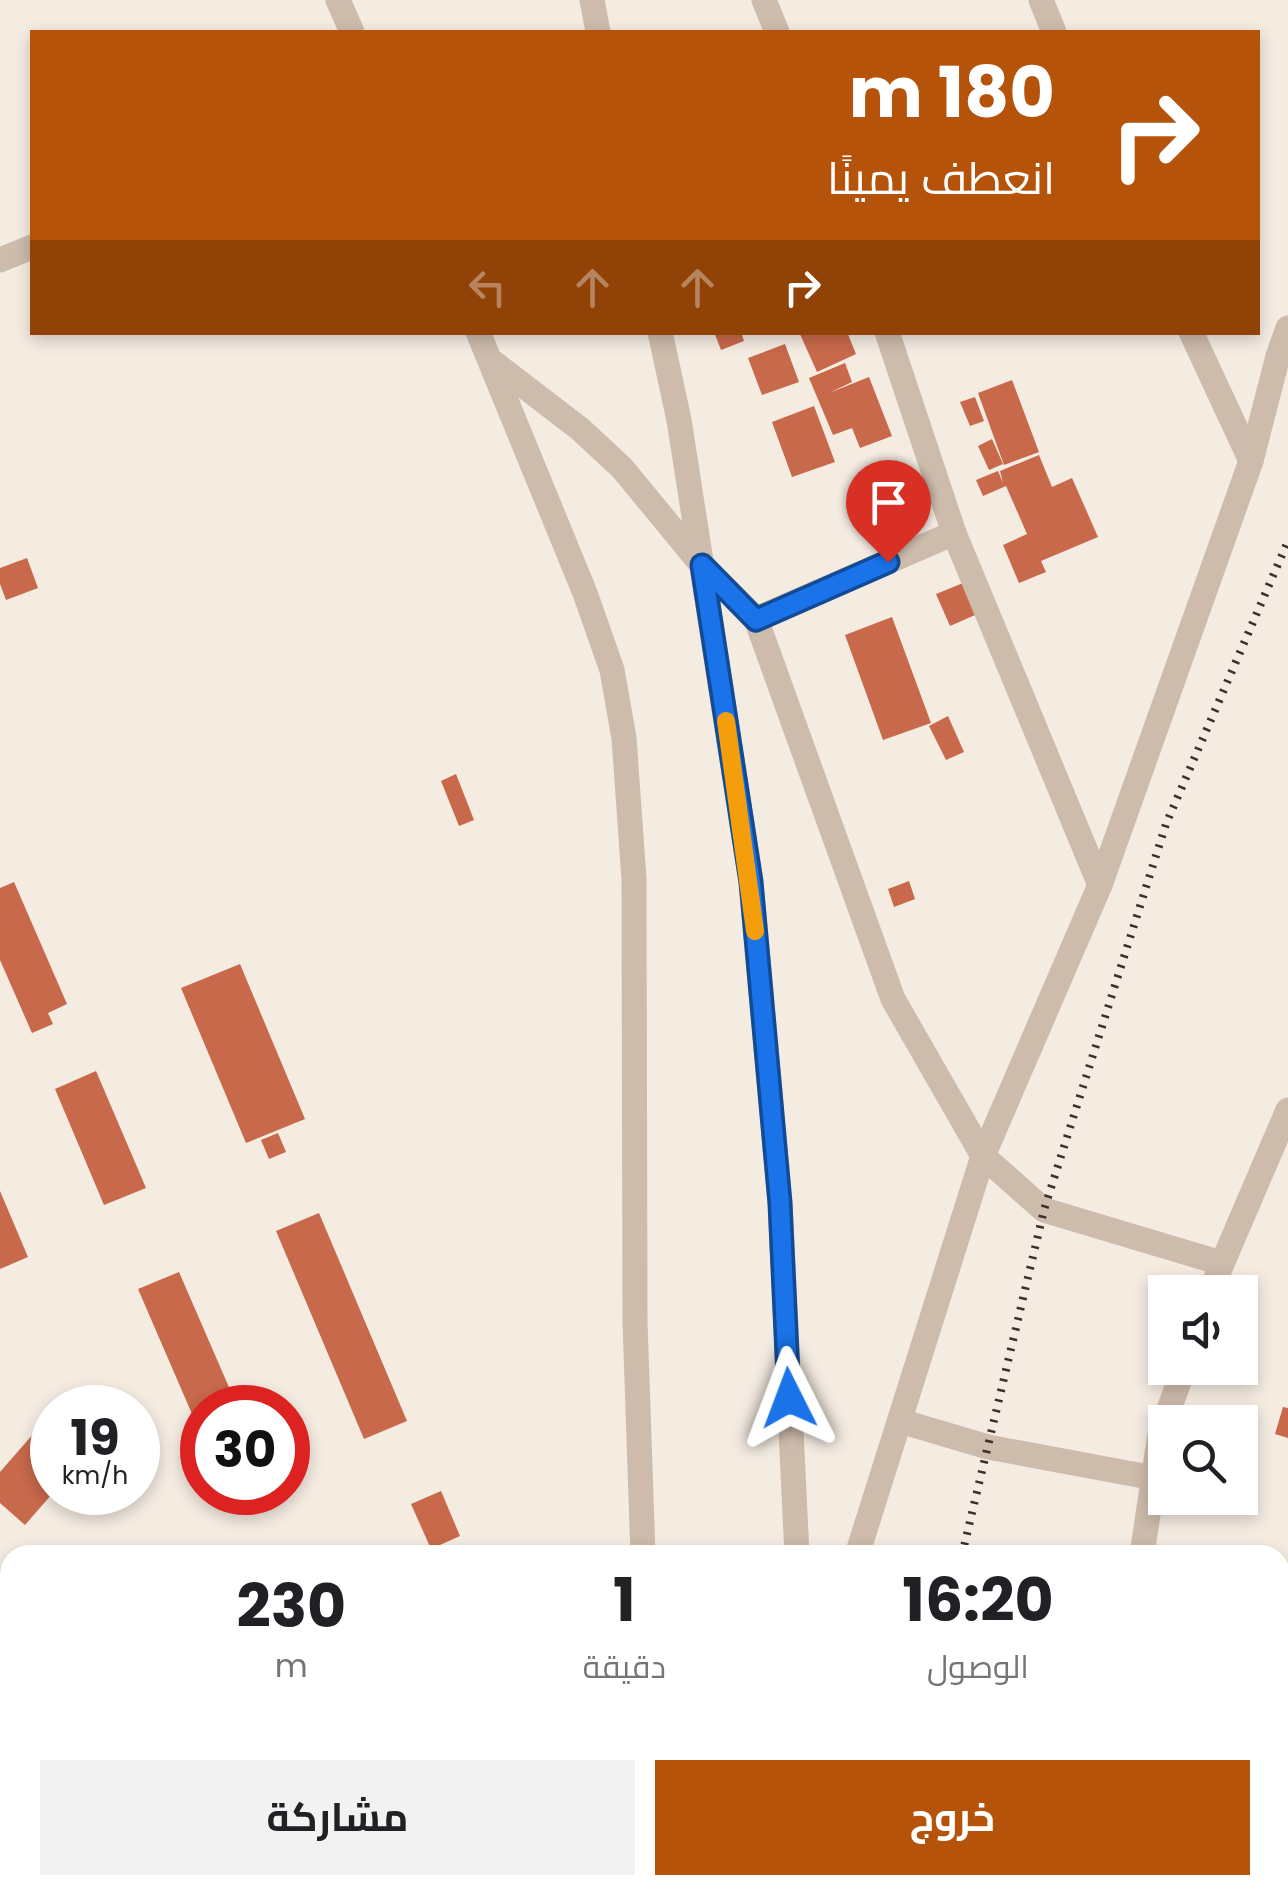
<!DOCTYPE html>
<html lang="ar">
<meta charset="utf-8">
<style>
body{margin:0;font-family:Poppins,Cairo,sans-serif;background:#f2f2f2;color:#202124;direction:rtl;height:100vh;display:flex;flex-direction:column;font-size:38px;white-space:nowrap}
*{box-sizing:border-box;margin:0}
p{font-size:32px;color:#757577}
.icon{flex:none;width:55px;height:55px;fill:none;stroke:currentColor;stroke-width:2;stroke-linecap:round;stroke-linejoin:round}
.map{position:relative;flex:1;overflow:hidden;direction:ltr}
.details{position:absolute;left:0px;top:1545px;width:1290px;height:350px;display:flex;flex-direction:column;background:#fff;border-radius:30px 30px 0 0;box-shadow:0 5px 15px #0003;direction:rtl}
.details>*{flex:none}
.guide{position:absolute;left:30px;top:30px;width:1230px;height:305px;border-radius:0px;box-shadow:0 5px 15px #0003;direction:rtl;background:#b45309;color:#fff;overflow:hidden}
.tools{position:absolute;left:1148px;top:1275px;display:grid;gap:20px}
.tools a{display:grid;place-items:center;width:110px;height:110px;border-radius:0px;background:#fff;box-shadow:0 5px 15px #0003;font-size:50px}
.speed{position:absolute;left:30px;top:1385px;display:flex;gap:20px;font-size:50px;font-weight:700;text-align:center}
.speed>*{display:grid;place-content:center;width:130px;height:130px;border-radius:50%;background:#fff;box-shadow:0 5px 15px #0003;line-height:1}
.speed small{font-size:25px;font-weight:400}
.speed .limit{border:15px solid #d22;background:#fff;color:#111}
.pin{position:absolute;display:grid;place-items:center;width:85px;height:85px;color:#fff;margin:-102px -42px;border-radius:50% 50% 50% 0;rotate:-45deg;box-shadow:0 0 10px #0007}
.pin .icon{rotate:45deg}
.me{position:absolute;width:110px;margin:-55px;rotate:357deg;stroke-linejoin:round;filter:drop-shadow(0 0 8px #0008)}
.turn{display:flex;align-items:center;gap:35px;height:210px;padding:0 40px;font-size:45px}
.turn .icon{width:130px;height:130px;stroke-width:2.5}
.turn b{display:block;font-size:70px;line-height:85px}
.lanes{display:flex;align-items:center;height:95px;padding:0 40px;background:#0003;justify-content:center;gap:50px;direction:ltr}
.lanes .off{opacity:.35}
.eta{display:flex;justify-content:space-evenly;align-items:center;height:170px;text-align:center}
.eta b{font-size:60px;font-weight:700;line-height:70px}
.primary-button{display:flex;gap:20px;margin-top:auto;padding:20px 40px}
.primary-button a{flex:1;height:115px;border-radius:0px;background:#b45309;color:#fff;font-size:40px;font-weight:700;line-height:115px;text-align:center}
.primary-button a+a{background:#f2f2f2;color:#202124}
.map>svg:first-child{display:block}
.building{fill:#c8694b}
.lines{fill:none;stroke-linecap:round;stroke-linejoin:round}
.minor{stroke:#cdbbac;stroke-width:25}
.rail{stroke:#3b302b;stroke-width:8;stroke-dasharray:2.5 8;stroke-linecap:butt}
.route-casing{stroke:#114b97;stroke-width:25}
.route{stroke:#1a73e8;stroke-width:18}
.slow{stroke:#f59e0b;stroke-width:18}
</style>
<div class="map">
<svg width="1288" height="1895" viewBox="0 0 1288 1895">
<rect width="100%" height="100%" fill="#f4ebe1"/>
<g class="building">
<path d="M714,332H741L744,341L721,350Z"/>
<path d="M799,332H847L856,354L817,372Z"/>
<path d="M785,344L799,382L762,395L748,358Z"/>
<path d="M845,363L852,382L829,393L869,377L892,436L860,448L852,428L833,435L809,378Z"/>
<path d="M1012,380L1039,452L1004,465L978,393Z"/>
<path d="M975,397L984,421L970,426L960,402Z"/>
<path d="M814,406L835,462L792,477L772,422Z"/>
<path d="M992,439L1003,464L989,470L978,446Z"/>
<path d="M1039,455L1052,487L1072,478L1098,537L1041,561L1046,572L1019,583L1003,545L1027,534L1006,486L983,496L976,480L998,471L1003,483L1000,471Z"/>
<path d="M27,558L38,588L6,600L0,584V568Z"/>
<path d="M968,581L982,612L950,626L936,594Z"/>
<path d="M892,617L931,723L883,740L845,635Z"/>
<path d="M948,716L964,752L946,760L929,726Z"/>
<path d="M456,774L474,820L459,826L441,781Z"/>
<path d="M909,881L915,899L894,907L888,889Z"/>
<path d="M14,882L67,1004L48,1013L53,1024L32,1033L0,960V888Z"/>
<path d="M240,964L305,1119L246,1143L181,988Z"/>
<path d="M96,1071L146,1188L104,1205L55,1089Z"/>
<path d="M278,1133L286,1152L269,1159L261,1140Z"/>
<path d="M0,1191L28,1257L0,1269Z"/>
<path d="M319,1213L407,1421L364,1439L276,1231Z"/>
<path d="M179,1272L238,1408H202V1437L138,1289Z"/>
<path d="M1283,1407L1288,1408V1438L1275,1434Z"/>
<path d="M34,1433L52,1450V1494L25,1525L0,1503V1472Z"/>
<path d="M441,1491L460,1536L431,1549L411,1504Z"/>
<path d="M1286,1681H1288V1731L1280,1729Z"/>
</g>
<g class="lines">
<g class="minor">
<path d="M338,0L352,32"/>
<path d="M592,0L598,32"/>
<path d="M764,0L777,32"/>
<path d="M1041,0L1054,32"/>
<path d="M0,260L32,247"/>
<path d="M478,332L585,593L612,670L624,738L634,879L635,1322L643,1555"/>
<path d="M660,332L679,420L751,882L780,1203L797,1555"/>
<path d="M887,332L954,533L1100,885"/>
<path d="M1191,332L1251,461"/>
<path d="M494,363L580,429L622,468L702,565L756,619L893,999L983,1156L1044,1210L1221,1263"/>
<path d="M756,619L954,533"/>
<path d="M1210,1292L1288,1110"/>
<path d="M900,1421L988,1447L1154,1478"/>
<path d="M857,1555L983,1156L1100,885L1251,461L1278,356L1288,328"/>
<path d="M1142,1555L1160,1434L1184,1368"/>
<path d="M653,1885V1895"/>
<path d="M809,1885V1895"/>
<path d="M1091,1895L1093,1885"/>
</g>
<g class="rail">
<path d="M962,1555L1044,1210L1166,824L1288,541"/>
<path d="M938,1895L939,1885"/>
</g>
</g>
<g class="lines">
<defs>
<path id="route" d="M789,1398L780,1203L751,882L702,565L756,620L888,562"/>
</defs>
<use href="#route" class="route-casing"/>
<use href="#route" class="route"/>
<path class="slow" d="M726,721L755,931"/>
</g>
</svg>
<div class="tools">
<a><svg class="icon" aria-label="sound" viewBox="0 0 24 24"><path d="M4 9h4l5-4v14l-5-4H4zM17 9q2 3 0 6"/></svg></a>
<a><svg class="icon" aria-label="search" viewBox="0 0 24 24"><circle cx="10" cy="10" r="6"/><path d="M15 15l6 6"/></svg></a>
</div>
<div class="speed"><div>19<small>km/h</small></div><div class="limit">30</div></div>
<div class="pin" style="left:888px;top:562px;background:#d93025"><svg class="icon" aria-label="arrive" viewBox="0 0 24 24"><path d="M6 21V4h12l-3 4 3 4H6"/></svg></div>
<svg class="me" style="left:789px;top:1398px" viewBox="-20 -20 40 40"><path d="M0-17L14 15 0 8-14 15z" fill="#1a73e8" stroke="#fff" stroke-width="4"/></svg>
<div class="guide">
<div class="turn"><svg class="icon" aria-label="right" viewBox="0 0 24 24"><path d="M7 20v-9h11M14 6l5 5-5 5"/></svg><div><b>180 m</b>انعطف يمينًا</div></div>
<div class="lanes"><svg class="icon off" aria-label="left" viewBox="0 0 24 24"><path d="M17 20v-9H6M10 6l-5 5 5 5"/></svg><svg class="icon off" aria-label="ahead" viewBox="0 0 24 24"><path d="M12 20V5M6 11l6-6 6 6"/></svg><svg class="icon off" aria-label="ahead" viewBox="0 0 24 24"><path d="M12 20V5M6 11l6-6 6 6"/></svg><svg class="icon" aria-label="right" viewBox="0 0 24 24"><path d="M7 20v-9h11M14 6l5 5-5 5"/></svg></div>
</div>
<section class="details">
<div class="eta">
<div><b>16:20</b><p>الوصول</p></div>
<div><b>1</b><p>دقيقة</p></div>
<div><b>230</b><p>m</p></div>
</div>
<div class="primary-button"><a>خروج</a><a>مشاركة</a></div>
</section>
</div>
